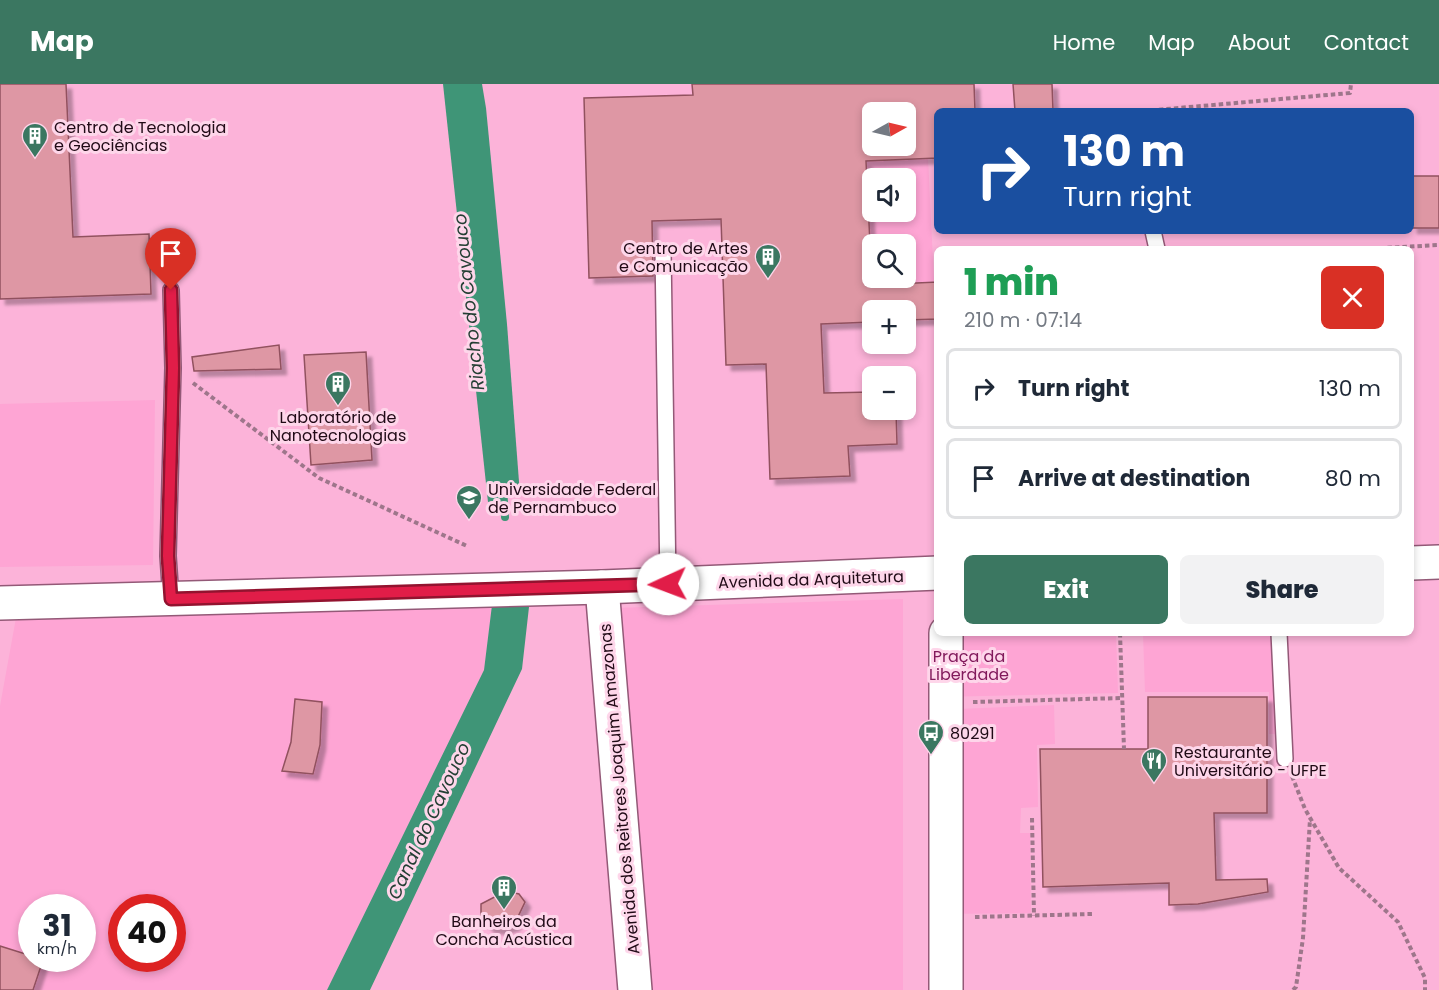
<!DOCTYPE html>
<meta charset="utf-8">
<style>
body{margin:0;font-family:Poppins,sans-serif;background:#f2f2f3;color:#1f2937;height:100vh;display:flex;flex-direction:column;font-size:22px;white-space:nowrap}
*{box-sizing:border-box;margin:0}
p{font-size:20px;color:#747a83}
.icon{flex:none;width:33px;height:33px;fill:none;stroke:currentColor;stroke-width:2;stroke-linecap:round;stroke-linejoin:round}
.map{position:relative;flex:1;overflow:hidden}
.side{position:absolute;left:934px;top:162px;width:480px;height:390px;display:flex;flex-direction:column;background:#fff;border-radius:9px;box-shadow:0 3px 9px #0003}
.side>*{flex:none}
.top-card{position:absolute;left:934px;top:24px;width:480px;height:126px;border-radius:9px;box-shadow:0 3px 9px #0003;background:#1a4fa0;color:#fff;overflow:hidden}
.needle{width:39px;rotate:82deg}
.buttons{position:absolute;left:862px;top:18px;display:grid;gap:12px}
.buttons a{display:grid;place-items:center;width:54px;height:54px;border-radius:9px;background:#fff;box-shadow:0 3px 9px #0003;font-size:30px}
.speed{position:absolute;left:18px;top:810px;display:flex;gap:12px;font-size:30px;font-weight:700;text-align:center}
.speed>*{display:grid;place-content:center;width:78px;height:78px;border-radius:50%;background:#fff;box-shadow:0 3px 9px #0003;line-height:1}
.speed small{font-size:15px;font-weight:400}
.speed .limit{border:9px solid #d22;background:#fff;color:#111}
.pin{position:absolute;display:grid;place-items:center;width:51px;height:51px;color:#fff;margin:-62px -26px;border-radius:50% 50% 50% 0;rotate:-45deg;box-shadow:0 0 6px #0007}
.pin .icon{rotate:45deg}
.me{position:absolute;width:66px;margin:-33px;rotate:268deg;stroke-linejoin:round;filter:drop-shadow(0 0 4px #0008)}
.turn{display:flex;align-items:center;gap:21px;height:126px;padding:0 30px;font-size:27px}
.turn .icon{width:78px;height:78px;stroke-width:2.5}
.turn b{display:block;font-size:42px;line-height:51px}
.round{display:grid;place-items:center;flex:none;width:63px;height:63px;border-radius:9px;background:#f2f2f3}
.summary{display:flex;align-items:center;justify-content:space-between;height:102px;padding:0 30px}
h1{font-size:36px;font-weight:800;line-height:45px;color:#1e9e55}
.action{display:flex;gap:12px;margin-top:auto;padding:12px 30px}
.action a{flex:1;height:69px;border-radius:9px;background:#3b7761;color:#fff;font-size:24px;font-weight:800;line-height:69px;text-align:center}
.action a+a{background:#f2f2f3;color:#1f2937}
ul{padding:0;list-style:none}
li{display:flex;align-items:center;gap:18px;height:81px;margin:0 12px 9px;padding:0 18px;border:3px solid #e0e1e3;border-radius:9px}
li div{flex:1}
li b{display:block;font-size:22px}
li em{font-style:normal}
header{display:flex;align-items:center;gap:36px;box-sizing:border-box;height:84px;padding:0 30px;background:#3b7761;color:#fff}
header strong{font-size:28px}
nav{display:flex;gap:33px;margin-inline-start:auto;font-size:21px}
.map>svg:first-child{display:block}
.built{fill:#fcb3d9;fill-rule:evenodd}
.green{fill:#fea5d4;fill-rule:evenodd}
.water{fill:#3f9577}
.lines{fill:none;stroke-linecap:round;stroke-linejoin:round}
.stream{stroke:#3f9577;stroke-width:8}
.building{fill:#de97a4;stroke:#91515e;stroke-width:1.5;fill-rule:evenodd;filter:url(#shadow)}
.service-casing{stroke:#935977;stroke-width:18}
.tertiary-casing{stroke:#935977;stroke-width:36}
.path{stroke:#9e768b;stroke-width:4;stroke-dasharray:4.5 3;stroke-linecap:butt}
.service{stroke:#fff;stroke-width:15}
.tertiary{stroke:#fff;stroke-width:33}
.route-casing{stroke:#92132f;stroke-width:15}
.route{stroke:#e11d48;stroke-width:10}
.labels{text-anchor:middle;stroke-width:6;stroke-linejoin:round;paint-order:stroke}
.poi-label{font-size:16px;fill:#200a16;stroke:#fed6ea;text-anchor:start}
.street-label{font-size:16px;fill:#200a16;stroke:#fed6ea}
.park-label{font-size:16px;fill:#821a5c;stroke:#fed6ea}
.water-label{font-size:18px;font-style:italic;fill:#243f34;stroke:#fed6ea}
</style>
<header>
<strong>Map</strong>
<nav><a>Home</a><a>Map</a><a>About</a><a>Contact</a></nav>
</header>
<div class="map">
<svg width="1439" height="906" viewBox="0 0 1439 906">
<defs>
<filter id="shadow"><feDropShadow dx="5.5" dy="5.5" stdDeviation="1.5" flood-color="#0004"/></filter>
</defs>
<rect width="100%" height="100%" fill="#f9c4df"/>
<path class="built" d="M0,0H1439V906H0ZM938,27H1412V147H938ZM873,28H906V62H873ZM873,94H906V128H873ZM873,160H906V194H873ZM938,165H1412V549H938ZM873,226H906V260H873ZM873,292H906V326H873ZM32,824H82V874H32ZM122,824H172V874H122Z"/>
<g class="green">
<path d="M862,0H900L902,28H873V62H904L905,75L928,74L934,198L813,204L812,166L870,163ZM873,94H906V128H873ZM873,160H906V194H873Z"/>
<path d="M155,316L153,481L0,483V320Z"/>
<path d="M903,515V906H640L614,524Z"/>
<path d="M492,521L484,586L327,906H0V622L16,534ZM32,824H82V874H32ZM122,824H172V874H122Z"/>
<path d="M937,525L938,549H1116L1118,609L937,613Z"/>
<path d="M1143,549H1275L1280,650H1269V608H1145Z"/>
<path d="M1054,621L1055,660L1037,661L1038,723L1021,724L1020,749H1030L1031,829L932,830L934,626Z"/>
</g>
<g class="water">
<path d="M443,0H482L486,24L507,240L520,411L488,418Z"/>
<path d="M520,518L529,523L522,585L370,906H327L484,586L492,521Z"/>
</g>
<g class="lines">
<path class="stream" d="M503,404L505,433"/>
</g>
<g class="building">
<path d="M0,0H66L73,153L149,150L151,210L0,215Z"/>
<path d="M692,0H974L975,27H938V74L866,77L872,201L938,198V235L906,236V226H873V238L821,240L824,309L873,308V326H896L897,360L848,362L850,392L770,395L766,280L726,281L721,135L652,137L653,192L589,194L584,14L693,11ZM873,28H906V62H873Z"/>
<path d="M1013,0H1052L1053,27H1015Z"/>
<rect x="1412" y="92" width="27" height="52"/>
<path d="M279,261L281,285L194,287L192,273Z"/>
<path d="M366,268L372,376L311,381L304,271Z"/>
<path d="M1148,613H1267V729H1214L1216,796L1267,795L1268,808L1198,820L1169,821V799L1043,803L1040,665H1148Z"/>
<path d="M295,615L322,618L320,661L313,690L282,687L291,658Z"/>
<path d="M506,807L519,810L525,818L514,841L500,845L489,843L481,833V820Z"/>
<path d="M0,862L32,872V874L43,876L33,906H0Z"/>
</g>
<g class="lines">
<defs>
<g id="service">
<path d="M1153,147L1157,165"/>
<path d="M663,167L668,500"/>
<path d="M171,206L173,284L168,472L171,515"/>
<path d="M1279,549L1285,675"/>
</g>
<g id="tertiary">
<path d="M1412,479L1439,478"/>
<path d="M602,503L635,906"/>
<path d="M0,519L602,503L938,489"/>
<path d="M946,549V906"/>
</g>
</defs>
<use href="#service" class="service-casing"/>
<use href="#tertiary" class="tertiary-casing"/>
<g class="path">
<path d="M1144,27L1350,9L1351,0"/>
<path d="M1365,165L1439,161"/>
<path d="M193,299L319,394L467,462"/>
<path d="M1120,549L1124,665"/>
<path d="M973,618L1122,614"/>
<path d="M1292,692L1305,725L1339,784L1398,838L1425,894V906"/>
<path d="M1032,734L1034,832"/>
<path d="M975,833L1092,830"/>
<path d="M1293,906L1296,903L1303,854L1310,735"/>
</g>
<use href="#service" class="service"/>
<use href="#tertiary" class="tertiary"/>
</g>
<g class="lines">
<defs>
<path id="route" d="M171,206L173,284L168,472L171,515L668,500"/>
</defs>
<use href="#route" class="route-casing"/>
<use href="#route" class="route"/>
</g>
<defs>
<symbol id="building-pin" viewBox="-11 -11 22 30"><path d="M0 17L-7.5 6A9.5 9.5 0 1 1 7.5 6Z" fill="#3b7761" stroke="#fed6ea"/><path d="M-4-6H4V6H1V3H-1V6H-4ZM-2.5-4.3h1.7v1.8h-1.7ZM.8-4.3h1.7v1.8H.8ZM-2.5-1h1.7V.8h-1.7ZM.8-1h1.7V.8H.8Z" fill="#fff"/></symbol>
<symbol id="university-pin" viewBox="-11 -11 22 30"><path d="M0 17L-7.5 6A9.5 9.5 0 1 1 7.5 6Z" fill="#3b7761" stroke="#fed6ea"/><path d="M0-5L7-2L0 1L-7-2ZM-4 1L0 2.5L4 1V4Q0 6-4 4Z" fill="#fff"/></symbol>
<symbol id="bus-pin" viewBox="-11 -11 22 30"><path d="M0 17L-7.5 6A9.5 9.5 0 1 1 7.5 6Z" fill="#3b7761" stroke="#fed6ea"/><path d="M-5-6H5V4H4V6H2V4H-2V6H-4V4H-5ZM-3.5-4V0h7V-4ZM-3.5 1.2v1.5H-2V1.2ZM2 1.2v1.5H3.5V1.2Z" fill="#fff"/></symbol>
<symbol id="restaurant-pin" viewBox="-11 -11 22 30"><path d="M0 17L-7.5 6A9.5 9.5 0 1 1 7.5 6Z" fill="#3b7761" stroke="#fed6ea"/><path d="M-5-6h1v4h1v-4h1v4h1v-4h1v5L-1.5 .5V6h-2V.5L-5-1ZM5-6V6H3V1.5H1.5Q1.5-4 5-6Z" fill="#fff"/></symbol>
</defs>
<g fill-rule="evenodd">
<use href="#building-pin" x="20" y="37" width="30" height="40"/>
<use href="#building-pin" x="753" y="158" width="30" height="40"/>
<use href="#building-pin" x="323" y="285" width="30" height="40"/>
<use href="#university-pin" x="454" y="399" width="30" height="40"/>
<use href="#bus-pin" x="916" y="634" width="30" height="40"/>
<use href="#restaurant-pin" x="1139" y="662" width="30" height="40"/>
<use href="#building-pin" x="489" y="789" width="30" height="40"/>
</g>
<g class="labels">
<g class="poi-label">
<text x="54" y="49">Centro de Tecnologia<tspan x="54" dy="18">e Geociências</tspan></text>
<text x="748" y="170" text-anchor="end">Centro de Artes<tspan x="748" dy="18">e Comunicação</tspan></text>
<text x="338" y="339" text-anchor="middle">Laboratório de<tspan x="338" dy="18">Nanotecnologias</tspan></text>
<text x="488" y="411">Universidade Federal<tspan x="488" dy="18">de Pernambuco</tspan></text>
<text x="950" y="655">80291</text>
<text x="1174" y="674">Restaurante<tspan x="1174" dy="18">Universitário - UFPE</tspan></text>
<text x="504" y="843" text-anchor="middle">Banheiros da<tspan x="504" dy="18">Concha Acústica</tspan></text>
</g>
<g class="street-label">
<text transform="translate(811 495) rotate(-2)" y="6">Avenida da Arquitetura</text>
<text transform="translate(619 705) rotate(-95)" y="6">Avenida dos Reitores Joaquim Amazonas</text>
</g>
<g class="park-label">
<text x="969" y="578">Praça da<tspan x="969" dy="18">Liberdade</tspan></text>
</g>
<g class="water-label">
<text transform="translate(469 218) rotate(-96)" y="6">Riacho do Cavouco</text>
<text transform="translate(429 737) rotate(-65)" y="6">Canal do Cavouco</text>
</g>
</g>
</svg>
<div class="buttons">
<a><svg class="needle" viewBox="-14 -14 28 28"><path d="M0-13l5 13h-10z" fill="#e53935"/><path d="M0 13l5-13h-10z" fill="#747a83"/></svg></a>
<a><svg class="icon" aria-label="sound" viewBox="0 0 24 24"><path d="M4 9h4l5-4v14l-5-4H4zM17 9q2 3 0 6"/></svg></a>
<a><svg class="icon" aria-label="search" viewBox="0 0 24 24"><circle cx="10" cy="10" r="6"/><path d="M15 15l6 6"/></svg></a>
<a>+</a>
<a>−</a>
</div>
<div class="speed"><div>31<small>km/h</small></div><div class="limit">40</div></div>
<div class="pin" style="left:171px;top:206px;background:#d93025"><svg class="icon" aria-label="arrive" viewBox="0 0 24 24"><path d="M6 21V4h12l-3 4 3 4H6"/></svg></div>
<svg class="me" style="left:668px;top:500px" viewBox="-20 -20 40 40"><circle r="19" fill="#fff"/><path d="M0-13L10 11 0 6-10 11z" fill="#e11d48"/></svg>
<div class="top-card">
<div class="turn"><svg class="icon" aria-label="right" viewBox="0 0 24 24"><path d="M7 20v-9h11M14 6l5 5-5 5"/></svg><div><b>130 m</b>Turn right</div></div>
</div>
<section class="side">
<div class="summary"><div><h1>1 min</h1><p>210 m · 07:14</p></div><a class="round" style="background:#d93025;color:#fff"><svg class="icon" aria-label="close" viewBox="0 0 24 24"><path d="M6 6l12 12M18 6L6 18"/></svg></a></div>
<ul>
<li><svg class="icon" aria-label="right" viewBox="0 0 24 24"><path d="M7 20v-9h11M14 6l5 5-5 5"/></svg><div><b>Turn right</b></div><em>130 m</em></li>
<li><svg class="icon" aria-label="arrive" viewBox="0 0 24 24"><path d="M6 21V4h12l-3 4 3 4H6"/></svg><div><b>Arrive at destination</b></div><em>80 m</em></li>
</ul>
<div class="action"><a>Exit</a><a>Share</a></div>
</section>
</div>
